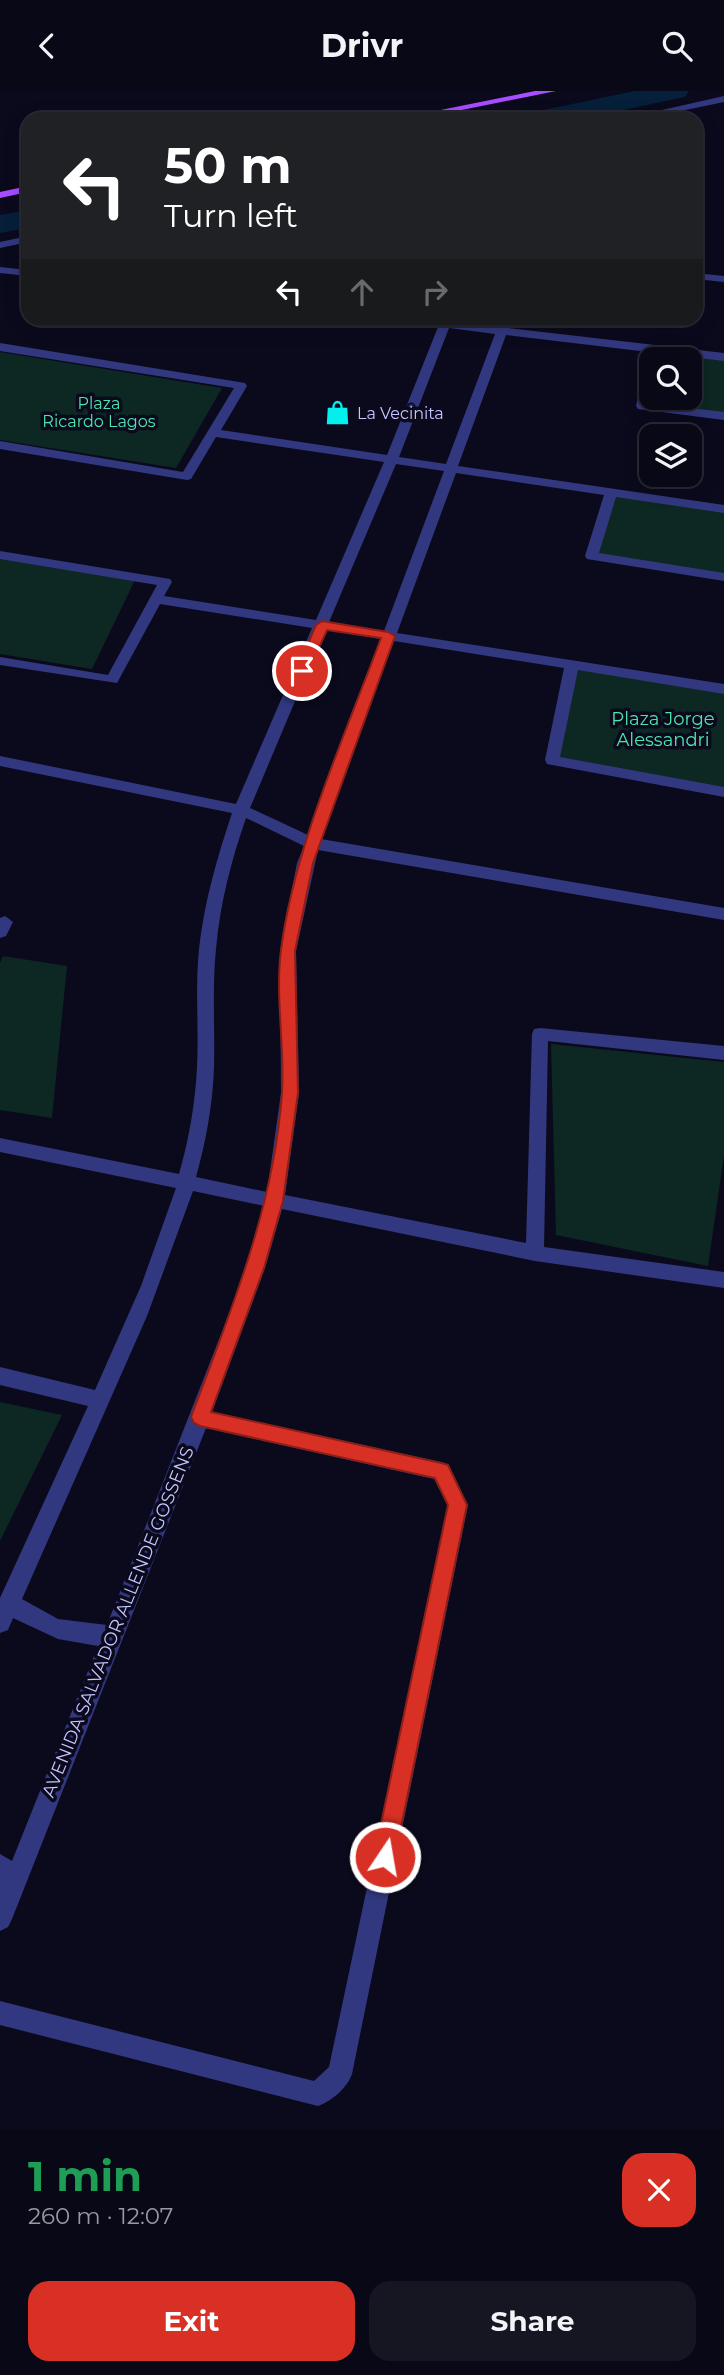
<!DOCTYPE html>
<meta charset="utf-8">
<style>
body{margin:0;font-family:Montserrat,sans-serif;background:#161623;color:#f1f3f6;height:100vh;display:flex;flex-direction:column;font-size:26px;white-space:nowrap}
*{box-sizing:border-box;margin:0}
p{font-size:23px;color:#989aa1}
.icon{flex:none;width:38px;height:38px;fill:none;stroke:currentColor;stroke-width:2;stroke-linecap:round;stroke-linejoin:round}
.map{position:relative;height:2039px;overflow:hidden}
.details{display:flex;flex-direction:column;background:#080816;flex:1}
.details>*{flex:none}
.top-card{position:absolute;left:21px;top:21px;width:682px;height:214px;border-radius:21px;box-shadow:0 4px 18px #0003,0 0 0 2px #292935;background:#202124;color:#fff;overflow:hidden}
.fabs{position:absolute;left:639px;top:256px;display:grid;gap:14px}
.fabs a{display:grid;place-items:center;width:63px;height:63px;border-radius:14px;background:#080816;box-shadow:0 4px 18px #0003,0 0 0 2px #292935;font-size:35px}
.pin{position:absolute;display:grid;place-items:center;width:60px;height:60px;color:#fff;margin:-30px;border:4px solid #fff;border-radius:50%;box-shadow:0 2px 7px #0007}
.me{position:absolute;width:77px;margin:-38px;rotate:12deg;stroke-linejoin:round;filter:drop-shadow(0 0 5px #0008)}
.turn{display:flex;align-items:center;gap:24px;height:147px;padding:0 28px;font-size:32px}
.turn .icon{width:91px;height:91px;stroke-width:2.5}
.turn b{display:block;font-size:49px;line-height:60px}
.lanes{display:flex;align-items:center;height:66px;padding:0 28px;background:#0003;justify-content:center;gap:35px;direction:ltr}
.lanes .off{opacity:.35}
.round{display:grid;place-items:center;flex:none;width:74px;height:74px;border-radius:21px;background:#161623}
.overview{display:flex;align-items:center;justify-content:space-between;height:119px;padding:0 28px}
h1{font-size:42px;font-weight:700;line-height:52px;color:#1e9e55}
.action{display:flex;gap:14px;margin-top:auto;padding:14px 28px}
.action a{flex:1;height:80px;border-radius:21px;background:#d93025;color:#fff;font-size:28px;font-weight:700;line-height:80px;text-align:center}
.action a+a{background:#161623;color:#f1f3f6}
header{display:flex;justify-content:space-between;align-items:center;height:91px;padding:0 28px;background:#080816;font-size:32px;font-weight:700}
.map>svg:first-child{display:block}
.green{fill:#0d2723}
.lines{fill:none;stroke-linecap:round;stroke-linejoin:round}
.canal{fill:#061f3a;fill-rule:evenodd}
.minor{fill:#32387f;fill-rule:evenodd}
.primary{fill:#a84dff;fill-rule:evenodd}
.route{fill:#d93025;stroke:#8d1f18;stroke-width:2}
.labels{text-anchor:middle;stroke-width:7;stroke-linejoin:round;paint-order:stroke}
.far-park-label{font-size:16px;fill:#4ce5ad;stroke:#0b0a1d}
.far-poi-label{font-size:16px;fill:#c6c6ff;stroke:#0b0a1d;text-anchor:start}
.park-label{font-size:18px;fill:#4ce5ad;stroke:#0b0a1d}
.street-label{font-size:18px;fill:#c6c6ff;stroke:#0b0a1d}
</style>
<header><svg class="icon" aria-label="back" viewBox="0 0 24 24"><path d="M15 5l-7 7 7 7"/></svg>Drivr<svg class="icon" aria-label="search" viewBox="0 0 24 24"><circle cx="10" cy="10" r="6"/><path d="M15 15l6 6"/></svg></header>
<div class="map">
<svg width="724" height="2039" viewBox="0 0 724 2039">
<rect width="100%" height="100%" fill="#0b0a1d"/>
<g class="green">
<path d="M0,261L222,297L176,377L0,349Z"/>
<path d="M658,261L724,268V323L648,314L651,298V306H690V268H657Z"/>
<path d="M614,403L724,419V484L598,464Z"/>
<path d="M0,467L135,489L92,578L0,563Z"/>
<path d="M578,577L724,600V697L558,666Z"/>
<path d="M3,865L67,875L52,1027L0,1019V872Z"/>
<path d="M551,953L724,971V1064L708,1175L556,1144Z"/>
<path d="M0,1311L62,1324L0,1450Z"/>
</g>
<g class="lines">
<g class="canal">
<path d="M635,0H689L685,6L580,28H525L529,22Z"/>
<path d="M28,119V137L0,142V124Z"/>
</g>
<g class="minor">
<path d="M724,5V11L642,28H622Z"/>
<path d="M28,145V151L0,157V151Z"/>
<path d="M0,176L28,179V185L0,182Z"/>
<path d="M696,182L724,185V191L696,188Z"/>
<path d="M395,228H452V231L497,236L498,228H508V237L724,262V270L506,244L458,375L724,414V422L616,406L599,462L724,482V490L587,468L585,465L604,404L456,382L397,542L724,593V603L578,579L560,666L724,696V706L547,673L545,669L564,577L394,550L321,748L724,817V829L318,759L296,860L299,1002L285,1104L526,1152L532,943L534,938L540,937L724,955V969L548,950L544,1156L724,1181V1197L535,1170L282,1118L265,1177L212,1321L441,1371L448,1373L468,1414L352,1983C347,1997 332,2010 318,2015L0,1934V1910L314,1990L329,1976L448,1414L434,1388L206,1337L12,1828L8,1836L0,1840V1763L12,1770L98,1555L58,1548L13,1527L8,1539L0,1542V1507L88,1315L0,1294V1276L95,1299L141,1195L176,1097L0,1061V1047L179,1083C189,1048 195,1013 197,977C199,937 195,898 199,858C204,812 217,767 232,722L0,675V665L236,713L312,537L160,513L117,592L0,574V566L108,584L157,494L0,468V460L170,488L172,491L164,505L316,529L384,371L216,346L191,388L187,389L0,358V350L183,381L234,297L0,260V252L245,292L247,295L221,339L387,364L438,236L400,231ZM449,237L495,243L446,373L399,366ZM396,373L444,380L384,540L329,531ZM325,539L381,548L308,744L250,717ZM246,727L304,755L297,772L280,860L281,1002L267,1101L196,1086C206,1050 213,1013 214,975C215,936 212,897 216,858C220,813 231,770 246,727ZM193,1100L265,1115L247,1177L107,1534L58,1528L22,1508L147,1225Z"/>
<path d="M651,269L649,312L724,321V329L638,318L636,315L645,273Z"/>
<path d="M5,825L13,831L6,845L0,847V827Z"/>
</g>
<g class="primary">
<path d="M535,0H556L417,28H396Z"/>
<path d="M28,95V101L0,107V101Z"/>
</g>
</g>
<path class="route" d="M322,530L388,541L395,545L313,772L295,860L298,1002L283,1110L264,1177L211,1321L441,1372L448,1374L467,1414L395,1766L392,1773L385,1776L377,1773L374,1766L448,1414L435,1387L200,1335L194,1332L191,1326C231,1220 274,1116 282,1002C285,955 275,906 281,859C294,756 345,645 381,547L327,539L307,583H297L296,580L316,534Z"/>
<defs>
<symbol id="shop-bare" viewBox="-9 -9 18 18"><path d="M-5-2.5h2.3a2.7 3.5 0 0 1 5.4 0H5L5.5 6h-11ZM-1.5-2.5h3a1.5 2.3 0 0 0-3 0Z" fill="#00f1ed" stroke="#0b0a1d" stroke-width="2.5" paint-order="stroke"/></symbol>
</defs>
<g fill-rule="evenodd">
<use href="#shop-bare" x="320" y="304" width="35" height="35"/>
</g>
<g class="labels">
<g class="far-park-label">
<text x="99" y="318">Plaza<tspan x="99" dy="18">Ricardo Lagos</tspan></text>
</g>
<g class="far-poi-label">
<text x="357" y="328">La Vecinita</text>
</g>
<g class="park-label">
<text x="663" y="634">Plaza Jorge<tspan x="663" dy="21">Alessandri</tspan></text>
</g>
<g class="street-label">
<text transform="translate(118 1531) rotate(-68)" y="6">AVENIDA SALVADOR ALLENDE GOSSENS</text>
</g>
</g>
</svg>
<div class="fabs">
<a><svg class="icon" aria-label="search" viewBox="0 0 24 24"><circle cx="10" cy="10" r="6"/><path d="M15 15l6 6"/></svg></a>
<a><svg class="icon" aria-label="layers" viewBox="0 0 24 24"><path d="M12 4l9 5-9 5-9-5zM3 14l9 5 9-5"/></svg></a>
</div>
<div class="pin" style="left:302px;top:580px;background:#d93025"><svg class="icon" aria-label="arrive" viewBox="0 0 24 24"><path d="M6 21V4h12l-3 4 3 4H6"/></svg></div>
<svg class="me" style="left:385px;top:1766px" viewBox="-20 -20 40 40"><circle r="17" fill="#d93025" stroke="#fff" stroke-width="3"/><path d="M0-11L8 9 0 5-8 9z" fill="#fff"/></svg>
<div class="top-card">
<div class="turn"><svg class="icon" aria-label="left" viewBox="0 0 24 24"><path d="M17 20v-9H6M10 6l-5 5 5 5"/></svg><div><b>50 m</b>Turn left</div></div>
<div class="lanes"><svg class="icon" aria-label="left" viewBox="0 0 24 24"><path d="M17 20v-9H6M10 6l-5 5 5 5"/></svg><svg class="icon off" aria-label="ahead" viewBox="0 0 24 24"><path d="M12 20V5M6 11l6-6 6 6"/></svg><svg class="icon off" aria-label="right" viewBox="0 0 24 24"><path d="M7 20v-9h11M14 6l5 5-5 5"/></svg></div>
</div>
</div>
<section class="details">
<div class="overview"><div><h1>1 min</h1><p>260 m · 12:07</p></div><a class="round" style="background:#d93025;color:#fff"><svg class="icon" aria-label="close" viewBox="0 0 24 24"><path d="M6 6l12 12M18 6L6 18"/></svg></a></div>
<div class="action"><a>Exit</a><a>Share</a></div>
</section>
